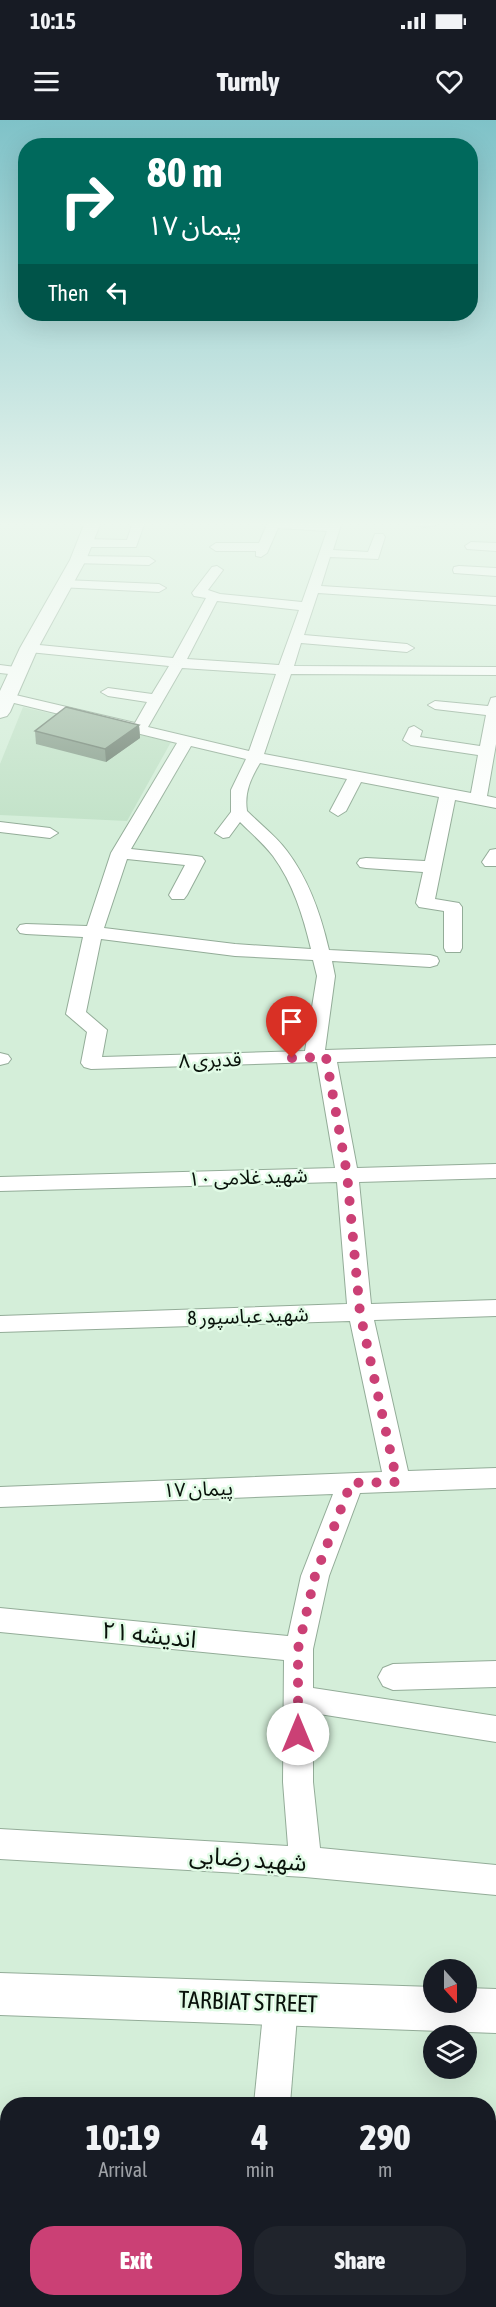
<!DOCTYPE html>
<meta charset="utf-8">
<style>
body{margin:0;font-family:"Asap Condensed","Noto Sans Arabic",sans-serif;background:#20242c;color:#f1f3f6;height:100vh;display:flex;flex-direction:column;font-size:22px;white-space:nowrap}
*{box-sizing:border-box;margin:0}
p{font-size:20px;color:#9ea1a6}
.icon{flex:none;width:33px;height:33px;fill:none;stroke:currentColor;stroke-width:2;stroke-linecap:round;stroke-linejoin:round}
.map{position:relative;flex:1;overflow:hidden}
.side{position:absolute;left:0px;top:1977px;width:496px;height:210px;display:flex;flex-direction:column;background:#171b24;border-radius:24px 24px 0 0;box-shadow:0 6px 24px #0002}
.side>*{flex:none}
.hud{position:absolute;left:18px;top:18px;width:460px;height:183px;border-radius:24px;box-shadow:0 6px 24px #0002;background:#00695c;color:#fff;overflow:hidden}
.needle{width:39px;rotate:159deg}
.fabs{position:absolute;left:423px;top:1839px;display:grid;gap:12px}
.fabs a{display:grid;place-items:center;width:54px;height:54px;border-radius:50%;background:#171b24;box-shadow:0 6px 24px #0002;font-size:30px}
.pin{position:absolute;display:grid;place-items:center;width:51px;height:51px;color:#fff;margin:-62px -26px;border-radius:50% 50% 50% 0;rotate:-45deg;box-shadow:0 0 6px #0007}
.pin .icon{rotate:45deg}
.me{position:absolute;width:66px;margin:-33px;rotate:0deg;stroke-linejoin:round;filter:drop-shadow(0 0 4px #0008)}
.turn{display:flex;align-items:center;gap:21px;height:126px;padding:0 30px;font-size:27px}
.turn .icon{width:78px;height:78px;stroke-width:2.5}
.turn b{display:block;font-size:42px;line-height:51px}
.then{display:flex;align-items:center;height:57px;padding:0 30px;background:#0003;gap:12px;font-size:22px}
.eta{display:flex;justify-content:space-evenly;align-items:center;height:102px;text-align:center}
.eta b{font-size:36px;font-weight:800;line-height:42px}
.button{display:flex;gap:12px;margin-top:auto;padding:12px 30px}
.button a{flex:1;height:69px;border-radius:24px;background:#cb4075;color:#fff;font-size:24px;font-weight:800;line-height:69px;text-align:center}
.button a+a{background:#20242c;color:#f1f3f6}
.status{display:flex;justify-content:space-between;align-items:center;height:42px;padding:0 30px;background:#171b24;direction:ltr}
.status svg{height:16px;fill:currentColor}
header{display:flex;justify-content:space-between;align-items:center;height:78px;padding:0 30px;background:#171b24;font-size:27px;font-weight:800}
.map>svg:first-child{display:block}
.built{fill:#c2e2c8}
.lines{fill:none;stroke-linecap:round;stroke-linejoin:round}
.minor-casing{stroke:#93ac98;stroke-width:2}
.tertiary-casing{stroke:#93ac98;stroke-width:2}
.minor{fill:#fff;fill-rule:evenodd}
.tertiary{fill:#fff;fill-rule:evenodd}
.wall{fill:#8a9f8e}
.shaded-wall{fill:#718274}
.building{fill:#a1b9a5;stroke:#718274;stroke-width:1.5}
.route{stroke:#cb4075;stroke-width:10;stroke-dasharray:0 18}
.labels{text-anchor:middle;stroke-width:5;stroke-linejoin:round;paint-order:stroke}
.street-label{font-size:20px;fill:#09120b;stroke:#e1fbe6}
.near-street-label{font-size:24px;fill:#09120b;stroke:#e1fbe6}
</style>
<div class="status"><b>10:15</b><svg viewBox="0 0 49 12"><path d="M0 12V9h3v3zM5 12V6h3v6zM10 12V3h3v9zM15 12V0h3v12zM26 1h20v11H26zM47 4h2v5h-2z"/></svg></div>
<header><svg class="icon" aria-label="menu" viewBox="0 0 24 24"><path d="M4 6h16M4 12h16M4 18h16"/></svg>Turnly<svg class="icon" aria-label="heart" viewBox="0 0 24 24"><path d="M12 20l-8-8c-3-5 5-10 8-4 3-6 11-1 8 4z"/></svg></header>
<div class="map">
<svg width="496" height="2187" viewBox="0 0 496 2187">
<rect width="100%" height="100%" fill="#d4eed9"/>
<path class="built" d="M23,587L171,622L127,701L0,695V644Z"/>
<g class="lines">
<defs>
<g id="minor">
<path d="M133,402H145L136,427H85L79,423L85,419L127,420Z"/>
<path d="M268,402H342L333,430L368,432L375,414H383L385,417L378,439L330,437L321,466L496,477V485L318,473L304,515L407,524L414,528L407,532L301,523L294,546L496,547V555L291,554L264,634L471,673L478,635L411,625L403,620L409,608L414,606L422,611L420,617L480,626L486,595L435,589L428,585L435,581L488,586L491,578L496,577V624L487,676L496,678V688L455,680L435,779L459,783L462,787V828L460,832H446L444,828V791L419,787L416,783L423,752L366,748L360,747L357,743L360,739L366,738L425,741L439,677L361,662L346,691L338,696L330,691L347,659L260,643C251,658 244,672 247,691C260,704 276,716 287,731C309,760 321,795 329,830L430,835L437,837L439,841L437,845L430,847L332,841L335,856L325,930L496,925V937L337,942L357,1048L496,1044V1058L359,1062L371,1184L496,1180V1196L374,1200L408,1351L496,1348V1368L360,1373L329,1456L313,1529V1568L496,1596V1622L313,1593V1662L320,1728L496,1745V1775L305,1757L0,1739V1709L288,1726L283,1662L284,1540L0,1512V1488L288,1516L301,1456L333,1374L0,1387V1367L382,1352L350,1201L0,1212V1196L347,1184L337,1062L0,1071V1057L335,1048L317,942L91,949L84,947L81,943L87,912L66,894L83,817L26,814L20,813L17,809L20,805L26,804L87,806L111,733L177,623L2,580L0,578L2,574L7,573L135,603L147,582L108,576L101,572L108,568L152,574L169,546L29,532L22,528L29,524L173,538L206,478L194,476L192,473L212,447L217,446L223,450L208,470L220,474L302,482L327,411L278,408L267,433L261,437L256,436V431H216L210,427L216,423H259ZM217,481L299,490L279,545L187,539ZM182,548L276,554L249,631L148,607ZM191,626L246,639L231,670V692L215,713L223,718L229,717L240,702C251,713 264,724 273,736C293,763 303,796 311,829L235,824L104,808L127,739L185,745L169,775L172,779H184L187,775L205,741L202,737L196,736L131,729ZM101,819L235,836L313,840L317,856L305,931L102,937L107,910L86,892Z"/>
<path d="M409,402H441C434,408 416,408 409,402Z"/>
<path d="M471,422L496,423V431L467,429L465,426Z"/>
<path d="M78,436L149,437L155,441L149,445L73,443L72,440L73,437Z"/>
<path d="M459,446L496,448V456L454,453L453,450L454,447Z"/>
<path d="M64,460L159,464L166,468L159,472L59,467L57,464Z"/>
<path d="M0,545L23,548L25,551L18,555L0,553Z"/>
<path d="M0,702L50,708L58,713L50,718L0,712Z"/>
<path d="M496,729V746H485L482,742L490,730Z"/>
<path d="M0,933L8,935L11,939L8,943L0,945Z"/>
<path d="M496,1541V1567L393,1570L383,1566L378,1557L383,1548L393,1544Z"/>
<path d="M281,1867L293,1872L298,1884L290,1984H254L264,1884L269,1872Z"/>
<path d="M238,2180H276L275,2187H237Z"/>
</g>
<g id="tertiary">
<path d="M85,402H101L86,440L38,528L10,592L7,596L0,598V571L20,528L70,440Z"/>
<path d="M0,1853L434,1867V1882H466V1868L496,1869V1913L0,1895Z"/>
</g>
</defs>
<use href="#minor" class="minor-casing"/>
<use href="#tertiary" class="tertiary-casing"/>
<use href="#minor" class="minor"/>
<use href="#tertiary" class="tertiary"/>
</g>
<path class="wall" d="M139,605L140,618L106,642L36,624L35,611Z"/>
<path class="shaded-wall" d="M139,605L140,618L106,642L105,629Z"/>
<path class="building" d="M66,587L139,605L105,629L35,611Z"/>
<linearGradient id="sky" x2="0" y2="1"><stop stop-color="#7fc2c8"/><stop offset="0.57" stop-color="#ecf7ee"/><stop offset="1" stop-color="#ecf7ee" stop-opacity="0"/></linearGradient>
<rect width="496" height="709" fill="url(#sky)"/>
<g class="lines">
<path class="route" d="M292,938L326,937L347,1054L360,1193L397,1362L351,1363L315,1456L298,1529V1614"/>
</g>
<g class="labels">
<g class="street-label">
<text transform="translate(210 940) rotate(-2)" y="7">قدیری ۸</text>
<text transform="translate(248 1057) rotate(-2)" y="7">شهید غلامی ۱۰</text>
<text transform="translate(248 1196) rotate(-2)" y="7">شهید عباسپور 8</text>
<text transform="translate(198 1369) rotate(-2)" y="7">پیمان ۱۷</text>
</g>
<g class="near-street-label">
<text transform="translate(149 1515) rotate(6)" y="8">اندیشه ۲۱</text>
<text transform="translate(248 1739) rotate(4)" y="8">شهید رضایی</text>
<text transform="translate(248 1882) rotate(2)" y="8">TARBIAT STREET</text>
</g>
</g>
</svg>
<div class="fabs">
<a><svg class="needle" viewBox="-14 -14 28 28"><path d="M0-13l5 13h-10z" fill="#e53935"/><path d="M0 13l5-13h-10z" fill="#9ea1a6"/></svg></a>
<a><svg class="icon" aria-label="layers" viewBox="0 0 24 24"><path d="M12 4l9 5-9 5-9-5zM3 14l9 5 9-5"/></svg></a>
</div>
<div class="pin" style="left:292px;top:938px;background:#d93025"><svg class="icon" aria-label="arrive" viewBox="0 0 24 24"><path d="M6 21V4h12l-3 4 3 4H6"/></svg></div>
<svg class="me" style="left:298px;top:1614px" viewBox="-20 -20 40 40"><circle r="19" fill="#fff"/><path d="M0-13L10 11 0 6-10 11z" fill="#cb4075"/></svg>
<div class="hud">
<div class="turn"><svg class="icon" aria-label="right" viewBox="0 0 24 24"><path d="M7 20v-9h11M14 6l5 5-5 5"/></svg><div><b>80 m</b>پیمان ۱۷</div></div>
<div class="then">Then<svg class="icon" aria-label="left" viewBox="0 0 24 24"><path d="M17 20v-9H6M10 6l-5 5 5 5"/></svg></div>
</div>
<section class="side">
<div class="eta">
<div><b>10:19</b><p>Arrival</p></div>
<div><b>4</b><p>min</p></div>
<div><b>290</b><p>m</p></div>
</div>
<div class="button"><a>Exit</a><a>Share</a></div>
</section>
</div>
